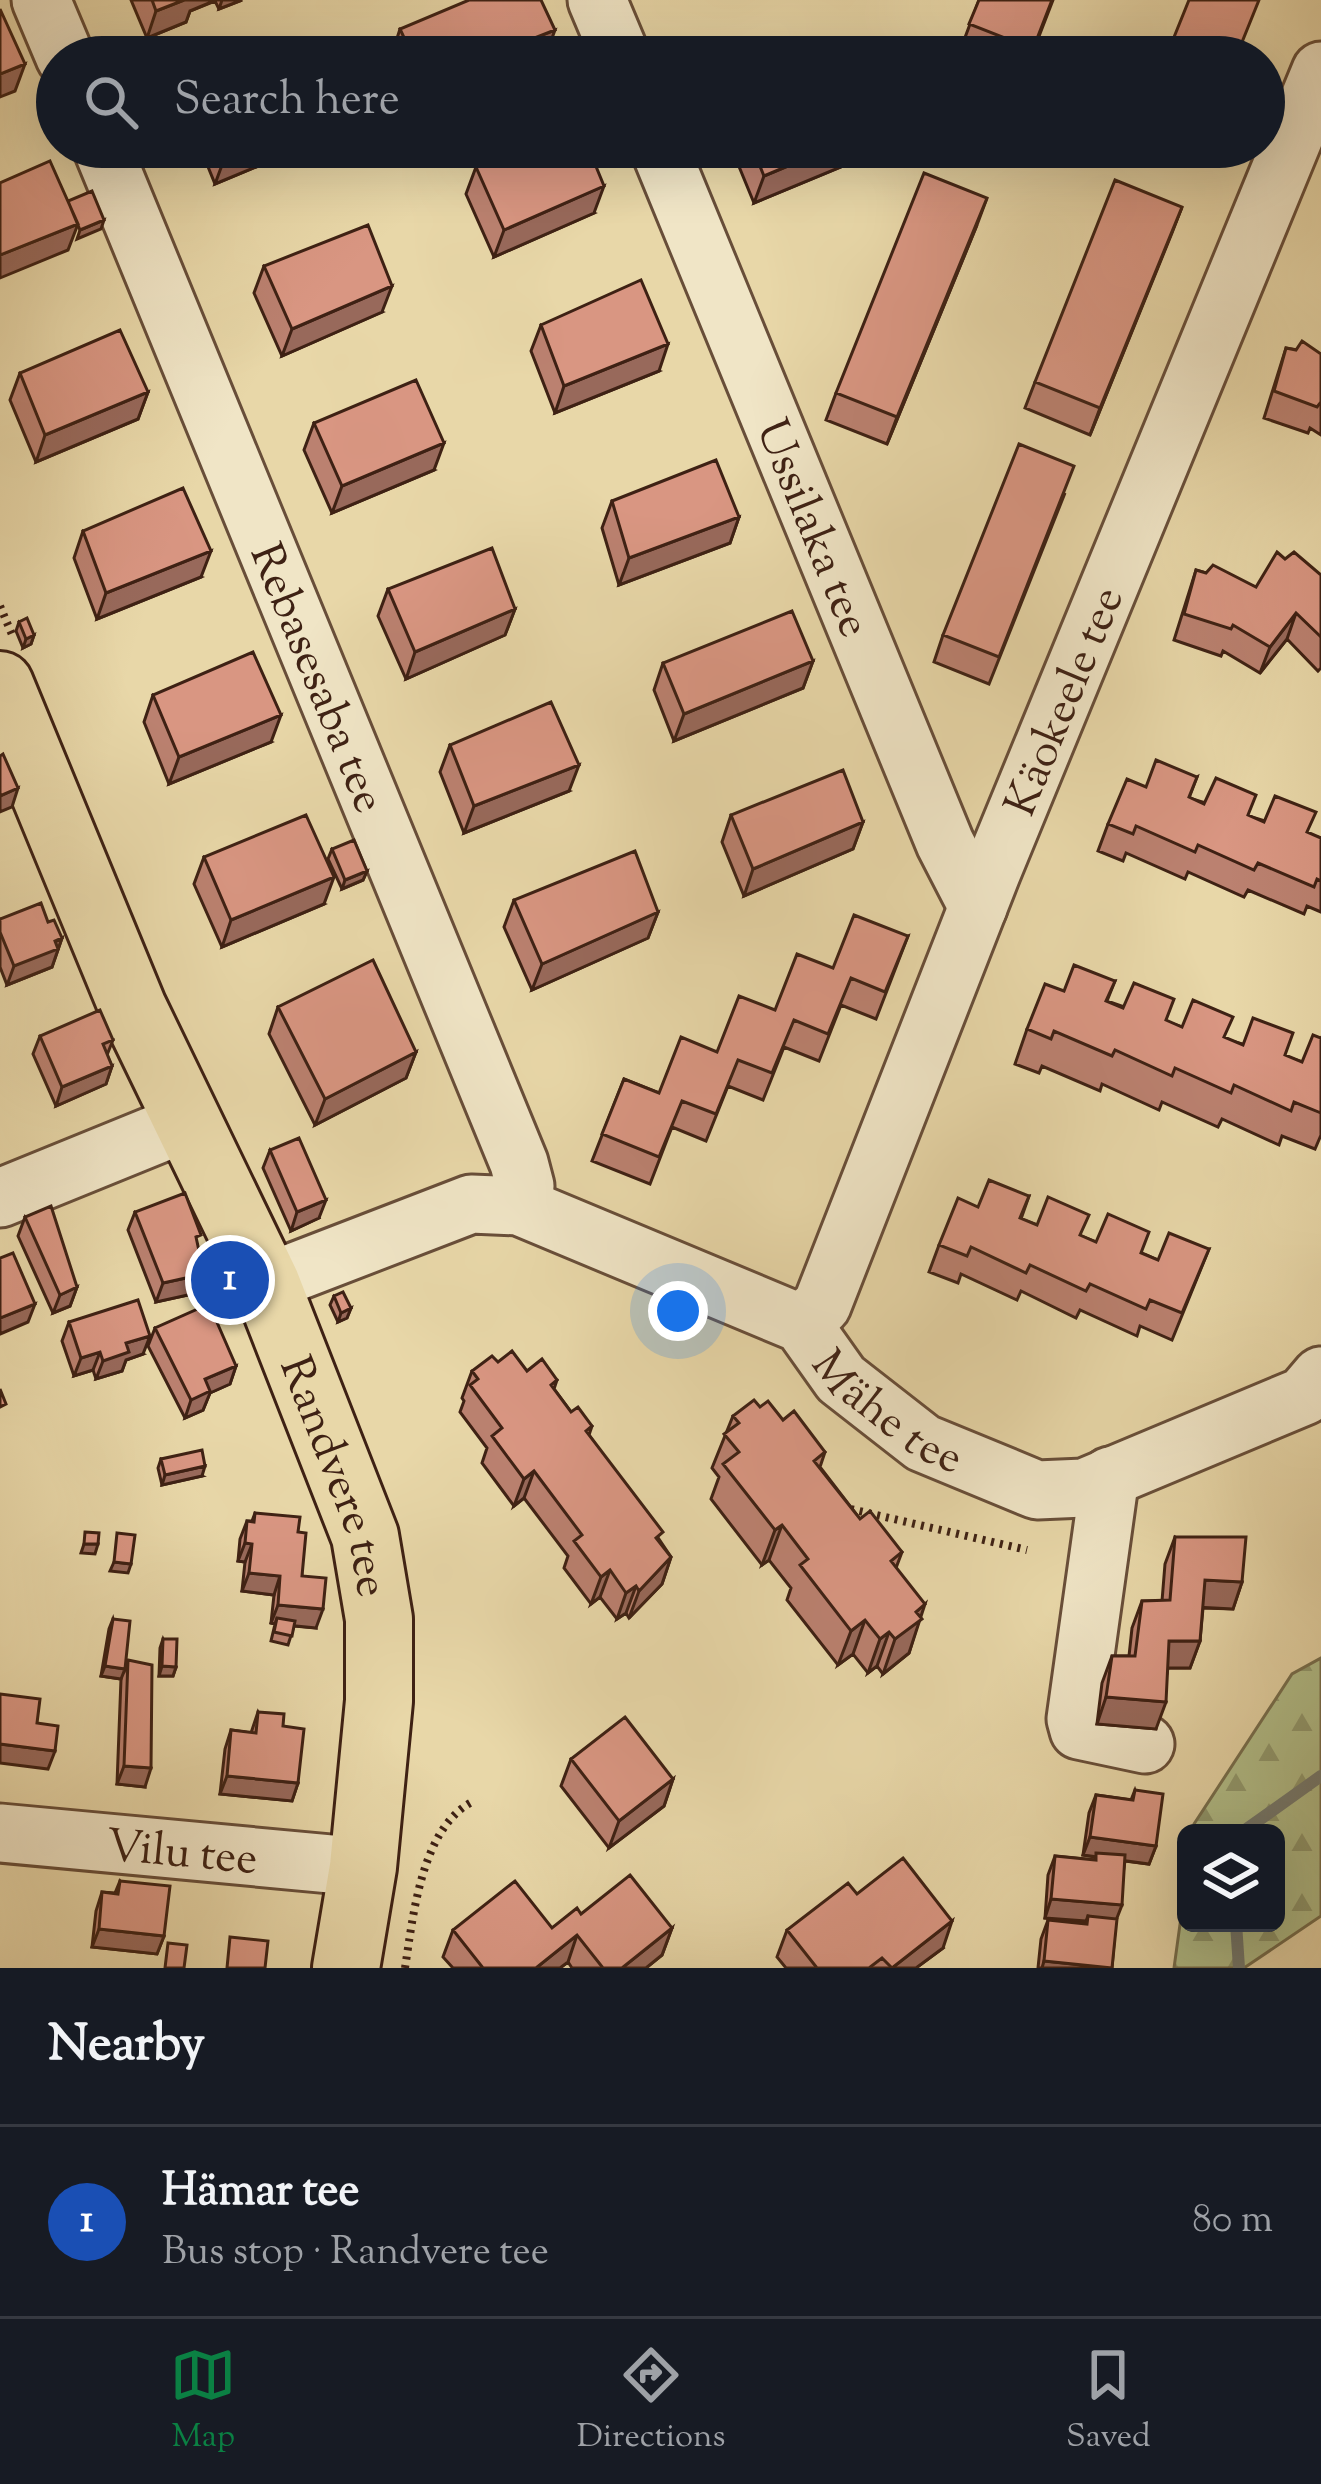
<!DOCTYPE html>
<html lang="en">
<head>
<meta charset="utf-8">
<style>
  body { margin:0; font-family:"Sorts Mill Goudy",serif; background:#242831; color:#f1f3f6 }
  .controls { position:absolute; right:36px; bottom:36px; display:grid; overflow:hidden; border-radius:18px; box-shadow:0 12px 48px #0002 }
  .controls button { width:108px; height:108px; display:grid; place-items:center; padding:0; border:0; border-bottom:3px solid #363941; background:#171b24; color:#f1f3f6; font:60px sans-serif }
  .you { position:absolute; left:678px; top:1311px; width:42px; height:42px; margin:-30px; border:9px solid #fff; border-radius:50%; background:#1a73e8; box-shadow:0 0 0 18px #1a73e833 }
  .badge { display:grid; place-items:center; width:78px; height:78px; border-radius:50%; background:#0b8043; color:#fff; font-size:39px; font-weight:700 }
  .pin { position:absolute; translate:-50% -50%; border:6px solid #fff; box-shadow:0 3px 12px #0006 }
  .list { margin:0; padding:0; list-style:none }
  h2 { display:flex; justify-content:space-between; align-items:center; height:156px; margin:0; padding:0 48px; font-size:51px }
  h2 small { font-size:39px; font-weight:400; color:#9ea1a6 }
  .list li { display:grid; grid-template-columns:78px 1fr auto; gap:36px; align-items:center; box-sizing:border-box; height:192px; padding:0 48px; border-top:3px solid #363941 }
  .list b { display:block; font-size:45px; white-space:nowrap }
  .list p { margin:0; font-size:39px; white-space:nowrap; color:#9ea1a6 }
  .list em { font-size:39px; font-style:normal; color:#9ea1a6 }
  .icon { flex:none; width:66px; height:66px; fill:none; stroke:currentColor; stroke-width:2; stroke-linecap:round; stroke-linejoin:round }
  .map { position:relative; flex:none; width:1321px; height:1968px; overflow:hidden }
  .search { position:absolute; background:#171b24; box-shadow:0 12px 48px #0002; left:36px; right:36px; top:36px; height:132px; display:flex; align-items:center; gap:30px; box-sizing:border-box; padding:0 42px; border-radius:66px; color:#9ea1a6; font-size:45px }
  .sheet { height:348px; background:#171b24 }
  nav { display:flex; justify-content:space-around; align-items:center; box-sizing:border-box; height:168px; border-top:3px solid #363941; background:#171b24; font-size:33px; color:#9ea1a6 }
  nav a { display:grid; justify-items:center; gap:6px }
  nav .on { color:#0b8043 }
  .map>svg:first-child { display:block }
  .forest { fill:url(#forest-firs); stroke:#78704f; stroke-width:3 }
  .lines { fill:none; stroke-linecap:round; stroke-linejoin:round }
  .stream { stroke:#757c72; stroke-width:12 }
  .minor-casing { stroke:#684e39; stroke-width:63 }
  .major-casing { stroke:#3e2114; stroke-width:72 }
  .path { stroke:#3e2114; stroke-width:8; stroke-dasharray:3 6; stroke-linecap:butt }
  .minor { stroke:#f0e5c6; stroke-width:57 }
  .major { stroke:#e8d7a8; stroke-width:66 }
  .wall { fill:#bb8170; stroke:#3e2114; stroke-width:3 }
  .shaded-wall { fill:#98695b; stroke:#3e2114; stroke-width:3 }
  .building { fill:#d99682; stroke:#3e2114; stroke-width:3 }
  .labels { text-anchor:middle; stroke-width:9; stroke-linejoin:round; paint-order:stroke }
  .street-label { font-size:45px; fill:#3e2114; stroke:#f0e5c6 }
</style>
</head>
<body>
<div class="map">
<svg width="1321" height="1968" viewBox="0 0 1321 1968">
  <defs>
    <pattern id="forest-firs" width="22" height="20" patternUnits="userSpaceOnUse" patternTransform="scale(3)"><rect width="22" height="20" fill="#b2bf8a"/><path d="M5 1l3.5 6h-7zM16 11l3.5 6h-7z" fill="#929b70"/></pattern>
  </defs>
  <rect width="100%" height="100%" fill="#e8d7a8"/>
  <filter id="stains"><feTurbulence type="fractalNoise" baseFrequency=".00167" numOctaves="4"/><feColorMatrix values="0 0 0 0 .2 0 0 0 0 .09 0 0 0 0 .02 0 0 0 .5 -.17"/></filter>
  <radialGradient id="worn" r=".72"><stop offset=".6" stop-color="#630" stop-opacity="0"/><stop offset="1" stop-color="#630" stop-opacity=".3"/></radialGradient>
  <path class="forest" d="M1321 1658V1916L1244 1968H1174L1186 1881V1923H1276V1833H1193L1194 1824 1292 1674Z"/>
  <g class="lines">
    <path class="stream" d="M1241 1833 1321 1776
      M1236 1923 1239 1968"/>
    <g class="minor-casing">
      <g id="minor">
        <path d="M41 0 65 57"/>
        <path d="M597 0 621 57"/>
        <path id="s1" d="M102 147 519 1163 525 1186 519 1206"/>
        <path id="s2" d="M659 147 945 843 978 907"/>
        <path d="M0 1198 187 1122"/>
        <path id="s3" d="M266 1283 471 1204 519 1206 802 1324 841 1379 923 1443 1037 1490 1084 1488 1304 1396 1321 1376"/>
        <path id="s4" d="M802 1324 822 1305 992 871 1321 71"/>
        <path d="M1110 1476 1076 1719 1079 1730 1145 1744"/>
        <path id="s5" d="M0 1833 363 1867"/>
      </g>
    </g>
    <g class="major-casing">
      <g id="major">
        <path id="s6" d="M0 685 133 1008 266 1283 365 1536 379 1619V1701L363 1867 346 1968"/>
      </g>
    </g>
    <path class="path" d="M0 606 13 637
      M842 1507 1027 1550
      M405 1968C413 1917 421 1831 470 1803"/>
    <use href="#minor" class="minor"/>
    <use href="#major" class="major"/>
  </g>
  <path class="wall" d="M131 0H242L219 9 215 1 190 11 186 22 147 38Z
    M979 0H1053L1031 57H975L960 51Z
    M400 29 545 57H391Z
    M200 147H304L215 184Z
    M731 147H878L877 152 754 203Z
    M1146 147H1200L1194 164Z
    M476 167 594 213 494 257 466 194Z
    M1182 207 1090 435 1025 408 1035 382Z
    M977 225 887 444 826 420 836 393Z
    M264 266 382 312 282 356 254 293Z
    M541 325 659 371 555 413 531 351Z
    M1286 348 1321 354V435L1310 428 1308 433 1264 418Z
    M20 373 148 392 138 419 36 462 10 400Z
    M314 423 434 470 332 513 304 450Z
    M1065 493 989 684 934 662 943 635Z
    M612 501 739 517 730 543 619 585 602 528Z
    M83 531 201 577 97 619 74 558Z
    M1285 559 1321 575V668L1318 671 1287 639 1260 673 1223 651 1221 656 1174 640 1196 570 1256 587Z
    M388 589 515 609 505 635 406 679 378 616Z
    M19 622 34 635 31 644 23 648 16 631Z
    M813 661 803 688 674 741 654 690 663 663Z
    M153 695 271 742 169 784 144 722Z
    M450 745 569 791 464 833 440 772Z
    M1197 777 1189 798 1321 838V912L1307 906 1304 914 1248 890 1244 897 1188 872 1185 879 1126 853 1123 861 1098 851 1108 824Z
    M731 815 863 822 853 849 744 896 722 842Z
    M332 849 367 871 363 880 342 889 328 859Z
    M204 857 324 904 222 947 194 884Z
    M514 900 658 912 648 938 532 990 504 927Z
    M0 919 48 922 62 938 52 967 7 985 0 967Z
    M908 936 876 1019 841 1005 819 1061 784 1047 763 1100 728 1086 706 1141 672 1127 650 1184 592 1161 624 1079 659 1093 833 968Z
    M1115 981 1107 1001 1182 1027 1285 1056 1302 1062 1321 1038V1135L1315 1149 1282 1136 1279 1145 1222 1119 1218 1127 1162 1102 1159 1110 1102 1084 1100 1091 1042 1066 1039 1073 1015 1064 1027 1029 1064 991Z
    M278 1007 416 1052 406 1078 315 1125 269 1034Z
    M40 1036 113 1040 107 1055 112 1066 106 1084 56 1106 33 1054Z
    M270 1150 319 1218 291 1231 263 1168Z
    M1029 1196 1021 1219 1037 1225 1081 1236 1096 1242 1142 1253 1158 1260 1209 1249 1172 1340 1140 1326 1137 1336 1080 1310 1076 1318 1021 1291 1017 1300 961 1274 958 1283 929 1272 939 1245 978 1207Z
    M135 1212 197 1244V1293L156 1302 128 1230Z
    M25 1217 77 1287 70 1306 53 1313 18 1236Z
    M334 1296 351 1308 347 1318 338 1322 330 1305Z
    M69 1322 143 1354 126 1360 122 1371 96 1379 93 1370 74 1376 62 1341Z
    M155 1328 236 1366 230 1384 210 1393 203 1410 185 1418 148 1346Z
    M498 1362 557 1380 554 1389 571 1412 592 1426 589 1435 671 1557 662 1584 629 1618 626 1613 617 1619 600 1597 591 1604 564 1568 568 1556 524 1498 514 1506 482 1463 487 1448 460 1412 464 1401 462 1398 472 1371Z
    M760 1407 783 1420 825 1452 820 1467 860 1519 902 1552 896 1568 920 1617 909 1653 883 1674 877 1666 868 1673 853 1654 838 1665 787 1600 791 1588 769 1560 762 1565 711 1499 719 1477 712 1468 733 1416Z
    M161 1459 202 1476 162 1485 158 1468Z
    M255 1513 298 1532 302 1576 316 1628 294 1626 288 1645 271 1641 275 1624 271 1623 274 1595 242 1591 245 1562 238 1561 240 1539 247 1521H252Z
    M1175 1537 1242 1582 1233 1609 1203 1608 1200 1641 1190 1668H1168L1156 1729 1097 1724 1102 1683 1112 1656H1129L1132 1628 1142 1601H1162L1165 1564Z
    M113 1619 125 1669 128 1660 145 1787 117 1784 121 1679 101 1676 109 1629Z
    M163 1639 176 1667 173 1676H159L160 1648Z
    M258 1712 298 1783 292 1801 220 1794 225 1749 231 1730 251 1733Z
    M571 1759 673 1779 664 1806 609 1848 561 1786Z
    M1135 1790 1156 1846 1149 1864 1125 1861 1116 1919 1112 1968H1038L1041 1939 1048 1920 1085 1924 1086 1921 1045 1918 1048 1875 1055 1856 1094 1860 1095 1857 1083 1855 1089 1813 1096 1795 1131 1800Z
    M120 1881 164 1936 157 1954 92 1947 96 1911 102 1892 115 1893Z
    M857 1894 943 1948 916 1968H786L777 1957 787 1930Z
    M581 1914 672 1928 662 1955 646 1968H572L568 1962 560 1968H453L443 1957 453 1930 552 1928Z"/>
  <path class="shaded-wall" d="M184 0H216L190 11 186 22 147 38 156 11Z
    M222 0H242L219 9Z
    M555 30 545 57H486Z
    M25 64 15 91 0 97V74Z
    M250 147H304L215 184 225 157Z
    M833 147H878L877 152 754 203 764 176Z
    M604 186 594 213 494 257 504 230Z
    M987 198 977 225 887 444 897 417Z
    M1182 207 1172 233 1090 435 1100 408Z
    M104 220 101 229 77 239 80 230Z
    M78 224 68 250 0 278V255Z
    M392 286 382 312 282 356 292 329Z
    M668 344 659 371 555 413 564 386Z
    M148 392 138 419 36 462 45 435Z
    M444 443 434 470 332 513 342 486Z
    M739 517 730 543 619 585 629 558Z
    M211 551 201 577 97 619 106 593Z
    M515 609 505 635 406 679 415 652Z
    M1296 613 1287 639 1260 673 1270 647Z
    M34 635 31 644 23 648 26 639Z
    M813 661 803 688 674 741 684 714Z
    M281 715 271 742 169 784 179 757Z
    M579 765 569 791 464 833 474 806Z
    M18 788 12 807 0 812V796Z
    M863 822 853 849 744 896 753 869Z
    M367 871 363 880 342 889 345 880Z
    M334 877 324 904 222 947 231 920Z
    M658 912 648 938 532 990 542 964Z
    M62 938 52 967 7 985 14 966Z
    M416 1052 406 1078 315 1125 325 1099Z
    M112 1066 106 1084 56 1106 62 1087Z
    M326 1200 319 1218 291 1231 297 1212Z
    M204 1274 197 1293 156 1302 163 1283Z
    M77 1287 70 1306 53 1313 60 1295Z
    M35 1304 28 1322 0 1334V1318Z
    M351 1308 347 1318 338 1322 341 1313Z
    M150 1336 143 1354 126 1360 122 1371 96 1379 103 1361 126 1343Z
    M100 1352 93 1370 74 1376 81 1358Z
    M236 1366 230 1384 210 1393 203 1410 185 1418 191 1400 205 1379Z
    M205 1466 202 1476 162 1485 165 1475Z
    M534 1471 524 1498 514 1506 524 1479Z
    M782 1525 769 1560 762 1565 775 1530Z
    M245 1543 252 1544 245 1562 238 1561Z
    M84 1544H98L95 1554 81 1553Z
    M671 1557 662 1584 629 1618 639 1591Z
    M114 1562 131 1564 128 1573 110 1571Z
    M610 1570 600 1597 591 1604 601 1577Z
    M249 1573 280 1576 274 1595 242 1591Z
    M1205 1580 1242 1582 1233 1609 1195 1607Z
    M636 1586 626 1613 617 1619 626 1593Z
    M925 1604 909 1653 883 1674 895 1639 916 1612Z
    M278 1605 323 1609 316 1628 276 1624 277 1618 275 1624 271 1623Z
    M865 1620 853 1654 838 1665 851 1631Z
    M889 1632 877 1666 868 1673 880 1639Z
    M1169 1641H1200L1190 1668H1160Z
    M105 1666 125 1669 121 1679 101 1676Z
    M162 1666 176 1667 173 1676H159Z
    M1106 1697 1166 1702 1156 1729 1097 1724Z
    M0 1744 55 1751 48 1769 0 1763Z
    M124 1766 151 1768 145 1787 117 1784Z
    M227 1776 298 1783 292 1801 220 1794Z
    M673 1779 664 1806 609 1848 619 1821Z
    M1090 1837 1156 1846 1149 1864 1083 1855Z
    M1051 1899 1122 1905 1115 1923 1088 1916 1086 1921 1045 1918Z
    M952 1921 943 1948 916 1968H892Z
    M672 1928 662 1955 646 1968H622Z
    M99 1929 164 1936 157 1954 92 1947Z
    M577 1935 568 1962 560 1968H536Z
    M1044 1961 1109 1968H1042Z"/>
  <path class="building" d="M152 0H184L156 11Z
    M469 0H541L555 30 486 57H413L400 29Z
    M979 0H1052L1033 49 969 24Z
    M1189 0H1259L1236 57H1166Z
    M0 9 25 64 0 74Z
    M849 42 856 57H810Z
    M220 147H250L225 157Z
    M524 147H588L604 186 504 230 476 167Z
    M752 147H833L764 176Z
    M50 161 78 224 0 255V183Z
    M924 173 987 198 897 417 836 393Z
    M1115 180 1182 207 1100 408 1035 382Z
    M92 191 104 220 80 230 68 201Z
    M368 225 392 286 292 329 264 266Z
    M641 280 668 344 564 386 541 325Z
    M120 330 148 392 45 435 20 373Z
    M1302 341 1321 354V402L1317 407 1274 391 1286 348 1296 350Z
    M416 380 444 443 342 486 314 423Z
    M1019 444 1074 466 999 657 943 635Z
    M716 460 739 517 629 558 612 501Z
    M183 488 211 551 106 593 83 531Z
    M492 548 515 609 415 652 388 589Z
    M1277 552 1285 559 1294 552 1321 575V637L1296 613 1270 647 1233 625 1231 629 1184 614 1196 570 1206 573 1213 565 1256 587Z
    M792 611 813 661 684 714 663 663Z
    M27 618 34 635 26 639 19 622Z
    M253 652 281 715 179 757 153 695Z
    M551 702 579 765 474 806 450 745Z
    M3 754 18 788 0 796V756Z
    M1156 760 1197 777 1189 797 1204 804 1216 778 1256 795 1248 815 1264 822 1275 796 1316 812 1307 832 1321 838V881L1317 879 1314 887 1258 863 1254 870 1198 845 1195 852 1136 826 1133 834 1108 824 1127 779 1146 787Z
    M843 770 863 822 753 869 731 815Z
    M306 815 334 877 231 920 204 857Z
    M354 840 367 871 345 880 332 849Z
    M635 851 658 912 542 964 514 900Z
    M41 903 48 922 54 920 62 938 55 941 58 949 14 966 0 932V919Z
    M854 915 908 936 885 992 851 978 828 1034 794 1020 772 1073 738 1060 716 1114 682 1101 659 1157 602 1134 624 1079 659 1093 681 1037 717 1052 739 996 775 1010 797 954 833 968Z
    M373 960 416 1052 325 1099 278 1007Z
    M1074 965 1115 981 1106 1001 1123 1008 1134 983 1174 999 1166 1020 1182 1027 1193 1000 1233 1017 1224 1037 1243 1045 1253 1018 1293 1033 1285 1055 1302 1062 1313 1035 1321 1038V1113L1294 1102 1291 1111 1234 1085 1231 1093 1175 1068 1172 1076 1115 1050 1112 1056 1054 1031 1051 1039 1027 1029 1045 984 1064 991Z
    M100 1010 113 1040 103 1044 112 1066 62 1087 40 1036Z
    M299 1138 326 1200 297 1212 270 1150Z
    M989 1180 1029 1196 1020 1218 1037 1225 1048 1197 1089 1215 1080 1235 1096 1242 1108 1214 1149 1232 1141 1253 1158 1260 1169 1233 1209 1249 1182 1313 1150 1300 1146 1309 1090 1284 1086 1291 1030 1265 1026 1273 971 1247 967 1256 939 1245 958 1198 978 1207Z
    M185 1193 201 1235 196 1237 204 1274 163 1283 135 1212Z
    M51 1206 77 1287 60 1295 25 1217Z
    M13 1253 35 1304 0 1318V1258Z
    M343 1292 351 1308 341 1313 334 1296Z
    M138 1300 150 1336 126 1343 129 1352 103 1361 100 1352 81 1358 69 1322Z
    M209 1304 236 1366 205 1379 210 1391 191 1400 155 1328Z
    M512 1351 527 1371 542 1359 557 1380 551 1385 571 1412 578 1407 592 1426 586 1431 663 1532 656 1538 671 1557 639 1591 636 1586 626 1593 610 1570 601 1577 574 1541 582 1535 534 1471 524 1479 492 1436 502 1428 470 1385 478 1379 472 1371 492 1356 498 1362Z
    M0 1389 6 1404 0 1407Z
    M754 1400 760 1407 768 1401 783 1420 794 1411 825 1452 814 1461 860 1519 870 1511 902 1552 891 1561 925 1604 916 1612 922 1619 895 1639 889 1632 880 1639 865 1620 851 1631 800 1565 808 1559 782 1525 775 1530 723 1464 739 1452 724 1434 739 1423 733 1416Z
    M202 1450 205 1466 165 1475 161 1459Z
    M255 1513 300 1517 298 1532 306 1533 302 1576 326 1578 323 1609 278 1605 280 1576 249 1573 252 1544 245 1543 247 1521 254 1522Z
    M85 1532 99 1533 98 1544H84Z
    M117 1533 135 1535 131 1564 114 1562Z
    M1175 1537H1246L1242 1582 1205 1580 1200 1641H1169L1166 1702 1106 1697 1112 1656H1135L1142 1601 1170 1600Z
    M277 1618 295 1621 292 1636 274 1632Z
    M113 1619 130 1621 125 1669 105 1666Z
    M163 1639H177L176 1667 162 1666Z
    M128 1660 152 1665 151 1768 124 1766Z
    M0 1694 40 1699 37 1723 58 1726 55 1751 0 1744Z
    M258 1712 284 1714 283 1726 304 1729 298 1783 227 1776 231 1730 256 1733Z
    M625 1717 673 1779 619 1821 571 1759Z
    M1135 1790 1163 1794 1156 1846 1090 1837 1096 1795 1133 1800Z
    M1096 1853 1125 1855 1122 1905 1051 1899 1055 1856 1096 1860Z
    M903 1858 952 1921 892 1968 882 1958 869 1968H817L787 1930 848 1883 857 1894Z
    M630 1875 672 1928 622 1968H603L577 1935 536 1968H483L453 1930 515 1881 552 1928 577 1908 581 1914Z
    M120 1881 170 1886 164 1936 99 1929 102 1892 118 1894Z
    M1088 1916 1117 1919 1112 1968 1044 1961 1048 1920 1087 1924Z
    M230 1937 268 1941 265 1968H227Z
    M168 1943 187 1945 184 1968H165Z"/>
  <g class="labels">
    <g class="street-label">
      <text dy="16" stroke="none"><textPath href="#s2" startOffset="411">Ussilaka tee</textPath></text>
      <text dy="16" stroke="none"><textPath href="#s1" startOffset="573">Rebasesaba tee</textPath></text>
      <text dy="16" stroke="none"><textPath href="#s4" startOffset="678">Käokeele tee</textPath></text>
      <text dy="16" stroke="none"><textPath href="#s3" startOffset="699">Mähe tee</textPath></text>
      <text dy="16" stroke="none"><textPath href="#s6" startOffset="861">Randvere tee</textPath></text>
      <text dy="16" stroke="none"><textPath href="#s5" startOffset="183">Vilu tee</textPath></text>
    </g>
  </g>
  <rect width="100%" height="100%" filter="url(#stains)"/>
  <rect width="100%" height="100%" fill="url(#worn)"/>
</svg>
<div class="controls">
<button><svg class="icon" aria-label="layers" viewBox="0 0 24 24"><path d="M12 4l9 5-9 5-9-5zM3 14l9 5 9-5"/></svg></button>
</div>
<div class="you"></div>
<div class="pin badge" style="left:230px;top:1280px;background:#1a4fb4">1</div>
<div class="search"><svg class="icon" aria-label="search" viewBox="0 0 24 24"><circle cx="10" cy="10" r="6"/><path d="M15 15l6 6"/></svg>Search here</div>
</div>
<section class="sheet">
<h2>Nearby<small></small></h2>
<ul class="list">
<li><span class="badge" style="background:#1a4fb4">1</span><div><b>Hämar tee</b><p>Bus stop · Randvere tee</p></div><em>80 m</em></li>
</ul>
</section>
<nav>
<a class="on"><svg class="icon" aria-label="map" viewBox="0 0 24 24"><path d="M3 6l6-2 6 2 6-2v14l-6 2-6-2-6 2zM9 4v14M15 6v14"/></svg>Map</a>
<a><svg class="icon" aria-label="directions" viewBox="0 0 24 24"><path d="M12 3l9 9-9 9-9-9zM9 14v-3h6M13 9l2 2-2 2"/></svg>Directions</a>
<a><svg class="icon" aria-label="saved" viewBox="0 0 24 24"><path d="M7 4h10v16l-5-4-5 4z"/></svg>Saved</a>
</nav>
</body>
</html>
